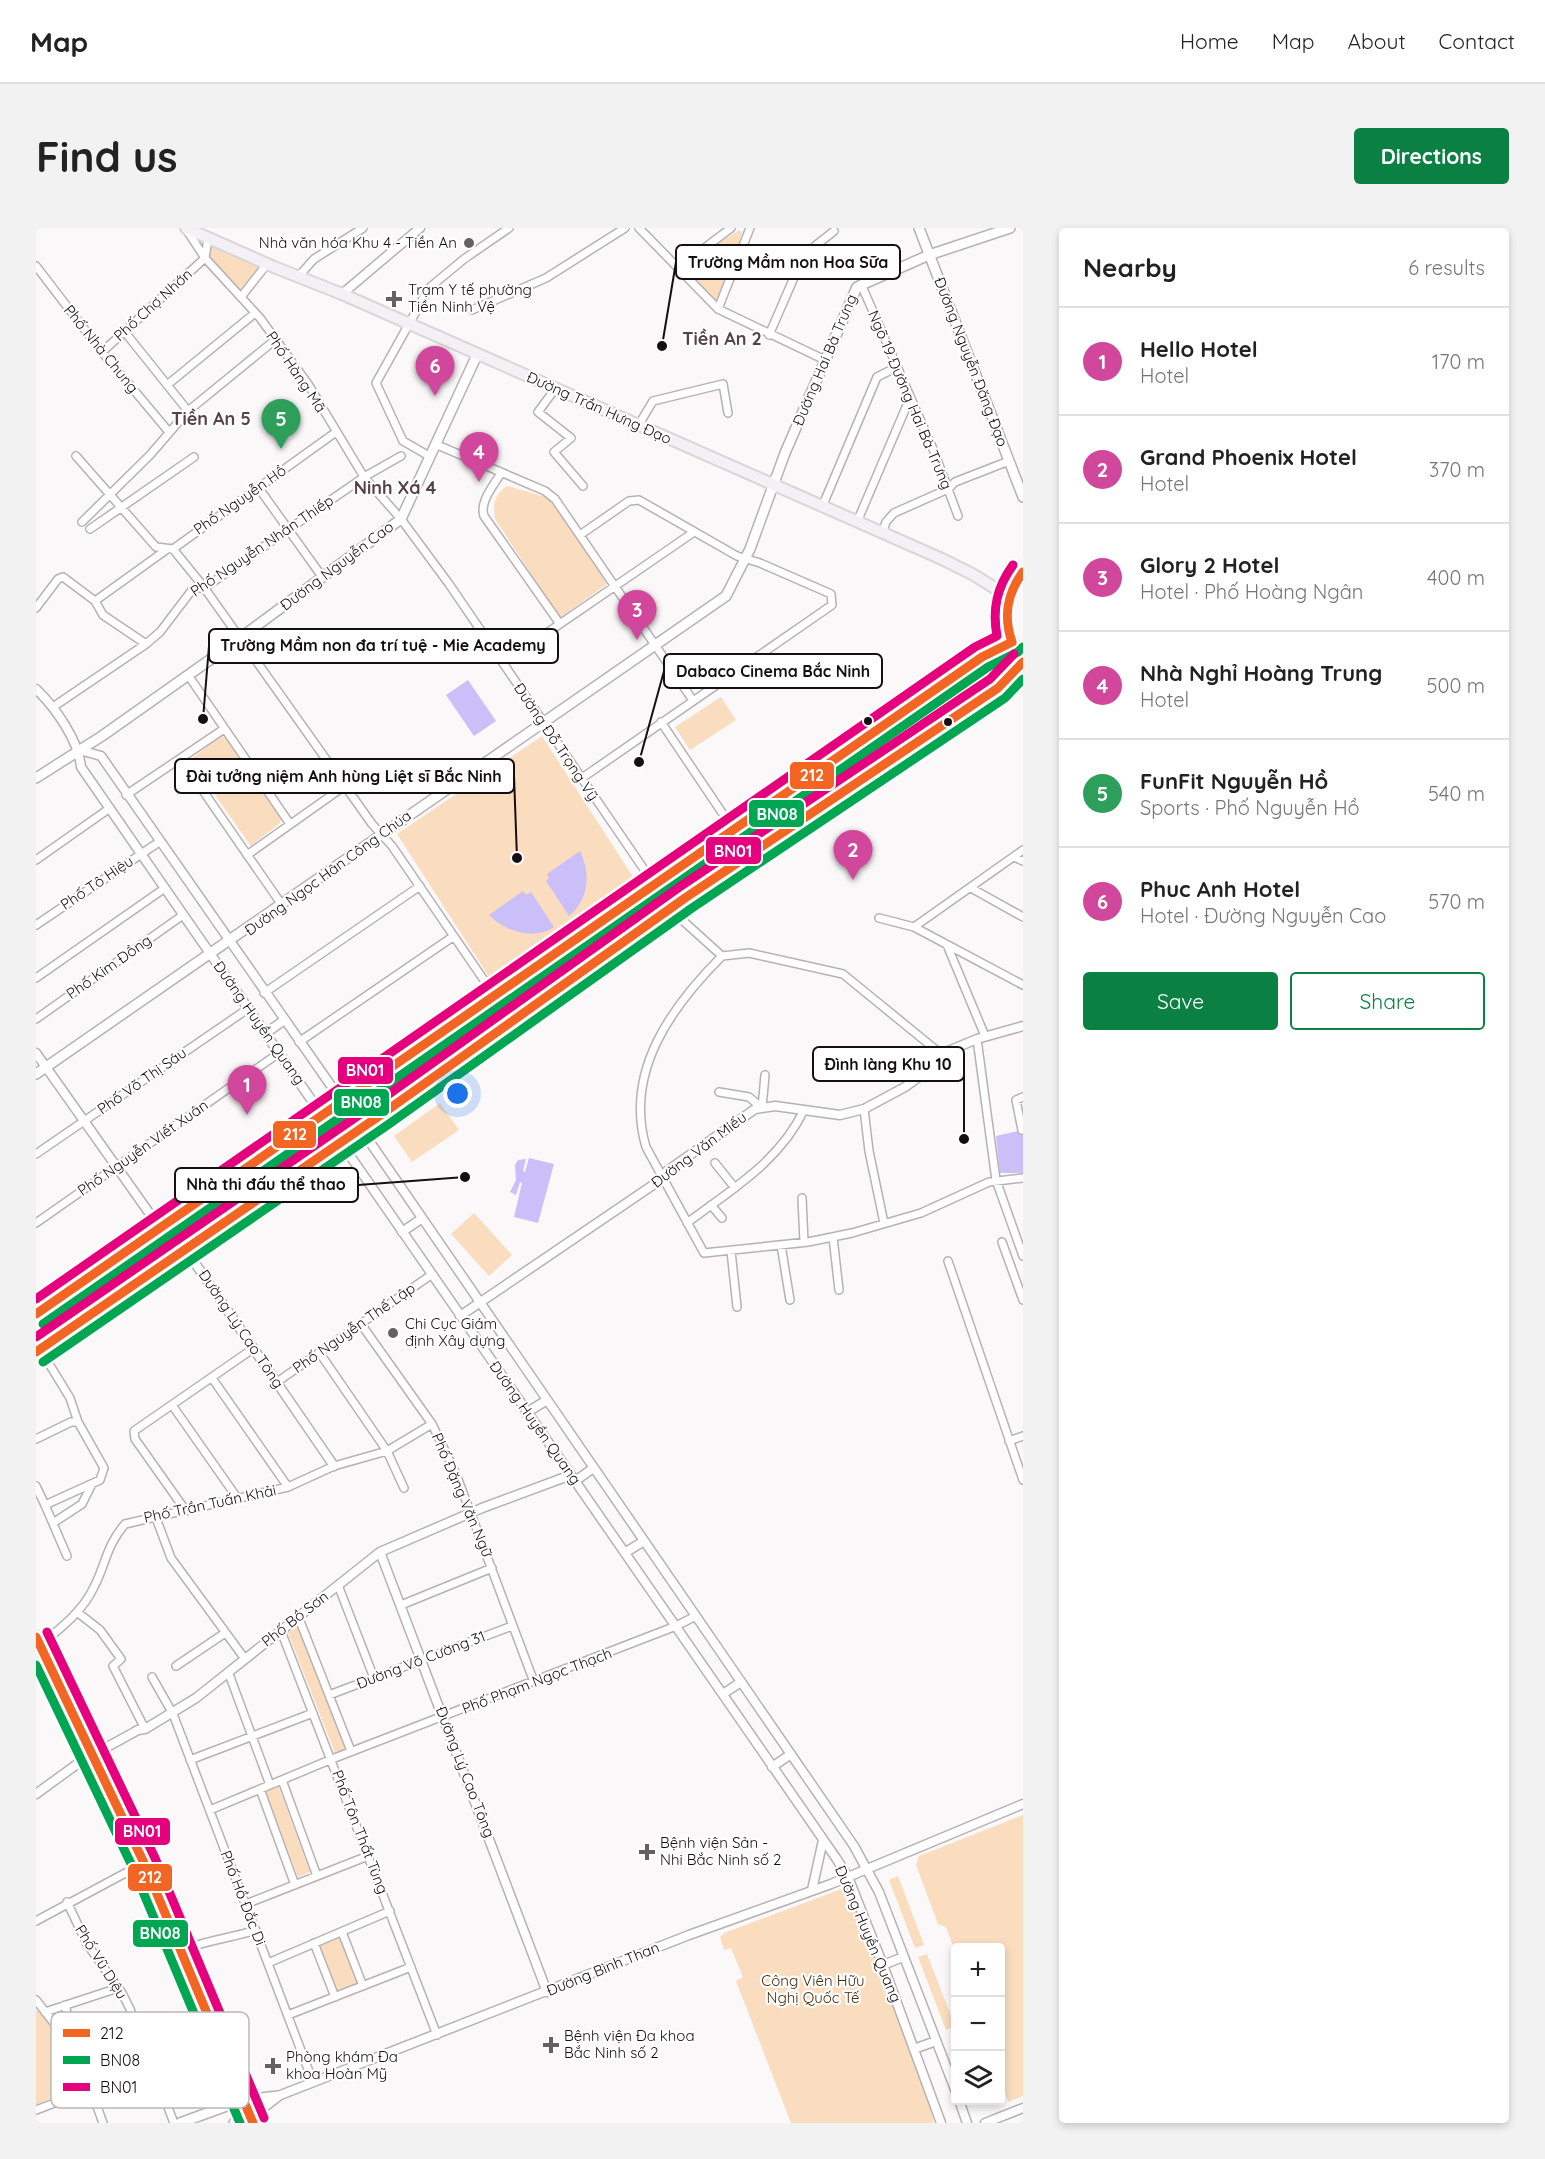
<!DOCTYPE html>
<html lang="en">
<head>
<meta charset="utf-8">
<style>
  body { margin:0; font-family:Quicksand,sans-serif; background:#f2f2f2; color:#222 }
  .controls { position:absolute; right:18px; bottom:18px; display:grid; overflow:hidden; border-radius:6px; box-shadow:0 3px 9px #0003 }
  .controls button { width:54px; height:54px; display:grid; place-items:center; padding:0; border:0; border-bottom:2px solid #e0e0e0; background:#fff; color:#222; font:30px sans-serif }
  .you { position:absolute; left:422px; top:866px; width:21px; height:21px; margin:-15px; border:4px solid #fff; border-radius:50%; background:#1a73e8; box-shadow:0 0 0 9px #1a73e833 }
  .badge { display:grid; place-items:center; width:39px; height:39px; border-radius:50%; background:#0b8043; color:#fff; font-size:20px; font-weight:700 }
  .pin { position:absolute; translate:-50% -50px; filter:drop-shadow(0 2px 3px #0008) }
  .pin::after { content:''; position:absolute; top:32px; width:21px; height:18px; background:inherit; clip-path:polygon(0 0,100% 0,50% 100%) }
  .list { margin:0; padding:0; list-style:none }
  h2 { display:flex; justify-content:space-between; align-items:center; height:78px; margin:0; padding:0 24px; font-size:26px }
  h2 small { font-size:20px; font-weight:400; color:#767676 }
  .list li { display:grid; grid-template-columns:39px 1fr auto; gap:18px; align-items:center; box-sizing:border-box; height:108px; padding:0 24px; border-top:2px solid #e0e0e0 }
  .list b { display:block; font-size:22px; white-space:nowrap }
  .list p { margin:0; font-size:20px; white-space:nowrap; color:#767676 }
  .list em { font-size:20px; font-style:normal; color:#767676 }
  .actions { display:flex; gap:12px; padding:18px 24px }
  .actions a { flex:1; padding:14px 0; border:2px solid #0b8043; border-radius:6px; text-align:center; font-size:21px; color:#0b8043 }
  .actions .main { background:#0b8043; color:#fff }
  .icon { flex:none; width:33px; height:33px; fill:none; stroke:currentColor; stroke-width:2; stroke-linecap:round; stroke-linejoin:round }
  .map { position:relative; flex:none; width:987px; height:1895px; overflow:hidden; border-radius:6px }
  header { display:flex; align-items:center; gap:36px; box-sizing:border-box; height:84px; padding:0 30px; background:#fff; border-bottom:2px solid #e0e0e0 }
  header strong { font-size:28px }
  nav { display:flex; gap:33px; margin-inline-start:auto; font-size:21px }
  .intro { display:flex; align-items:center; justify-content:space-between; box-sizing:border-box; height:144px; padding:0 36px }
  h1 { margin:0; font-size:42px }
  .button { padding:15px 27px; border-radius:6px; background:#0b8043; color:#fff; font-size:21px; font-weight:700 }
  main { display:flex; gap:36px; padding:0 36px }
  aside { flex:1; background:#fff; border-radius:6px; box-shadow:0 3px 9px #0003 }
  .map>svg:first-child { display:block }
  .green { fill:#faddbf }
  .water { fill:#cbbff9 }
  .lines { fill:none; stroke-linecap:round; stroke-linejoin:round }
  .minor-casing { stroke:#b7b1b3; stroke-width:10 }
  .tertiary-casing { stroke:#b7b1b3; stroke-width:11 }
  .secondary-casing { stroke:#b7b1b3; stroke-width:12 }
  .primary-casing { stroke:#d8d6d6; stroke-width:14 }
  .trunk-casing { stroke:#d8d6d6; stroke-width:15 }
  .minor { stroke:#fefefe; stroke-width:7 }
  .tertiary { stroke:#fefefe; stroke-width:8 }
  .secondary { stroke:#fefefe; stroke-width:9 }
  .primary { stroke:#f5f0f5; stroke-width:10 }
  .trunk { stroke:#f2ecf2; stroke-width:12 }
  .bus-1-casing { stroke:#fff; stroke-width:14 }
  .bus-2-casing { stroke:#fff; stroke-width:14 }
  .bus-3-casing { stroke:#fff; stroke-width:14 }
  .bus-1 { stroke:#f26522; stroke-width:9 }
  .bus-2 { stroke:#00a651; stroke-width:9 }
  .bus-3 { stroke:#e5007d; stroke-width:9 }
  .poi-dot { fill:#666062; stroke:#fff; stroke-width:2 }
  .bus-dot { fill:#160e11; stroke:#fff; stroke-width:2 }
  .labels { text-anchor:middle; stroke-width:4.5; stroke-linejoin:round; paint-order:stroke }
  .poi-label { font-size:15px; fill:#160e11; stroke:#fff; text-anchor:start }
  .street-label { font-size:15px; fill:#160e11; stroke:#fff }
  .park-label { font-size:15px; fill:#462c0b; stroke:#fff }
  .quarter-label { font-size:18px; font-weight:bold; fill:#564247; stroke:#fff }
  .key { fill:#fff; stroke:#b9b7b8; stroke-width:1.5 }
  .key-label { font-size:16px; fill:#160e11 }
  .leader { fill:none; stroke:#160e11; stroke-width:2 }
  .callout-dot { fill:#160e11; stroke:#fff; stroke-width:2 }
  .callout { fill:#fff; stroke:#160e11; stroke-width:2 }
  .callout-label { font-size:16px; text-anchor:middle; font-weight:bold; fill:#160e11 }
  .line-badge { stroke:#fff; stroke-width:2 }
  .badge-label { font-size:16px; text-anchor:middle; font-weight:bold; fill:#fff }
</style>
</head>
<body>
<header>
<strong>Map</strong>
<nav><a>Home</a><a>Map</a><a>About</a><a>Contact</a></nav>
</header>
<div class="intro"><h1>Find us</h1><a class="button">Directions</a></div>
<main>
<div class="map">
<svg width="987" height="1895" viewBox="0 0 987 1895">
  <rect width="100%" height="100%" fill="#fbf8f9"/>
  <path class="green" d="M703 2 706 4 684 74H679L650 43V37Z
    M180 18 226 38 209 63H205L172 30 175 19Z
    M471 258 510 269 520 276 571 356 524 390 459 291C457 276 458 267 471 258Z
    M685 469 700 492 654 522 639 499Z
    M184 508 189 509 245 591 244 595 215 618 154 532Z
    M506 508 601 655 457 755 361 606Z
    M686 596H689V600L630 641 626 640 627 636Z
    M404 875 423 902 376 934 358 908Z
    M438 985 476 1027 453 1048 415 1006Z
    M261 1395 310 1521 299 1525 251 1402Z
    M242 1557 274 1644 262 1649 229 1562Z
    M987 1587V1868L972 1874 965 1852 964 1720H920L919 1724 910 1699 902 1696 880 1637 883 1628Z
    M862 1648 888 1717 879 1720 853 1652Z
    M808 1660 816 1667 897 1879V1895H755L700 1753 707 1749 695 1720 688 1722 684 1709 688 1705Z
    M306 1706 326 1757 300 1768 281 1716Z
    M891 1726 919 1798 910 1802 882 1729Z
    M0 1782C17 1792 51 1836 47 1856L0 1877Z"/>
  <path class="water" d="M432 452 460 493 438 508 410 467Z
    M544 623C555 646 553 671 533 688L510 653 513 650 511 646Z
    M487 663 490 667 495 664 518 699C498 713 468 703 453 687Z
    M987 902V945H964L960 908Z
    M493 930 518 936 502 995 478 989 486 955 484 954 480 967 474 964 480 952 479 937 482 932 490 931 487 943 489 944Z"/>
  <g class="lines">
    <g class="minor-casing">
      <path id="minor" d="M603 0 682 81 789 132
        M150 1 169 30 224 90 272 156 328 249 365 291 413 356 618 656 645 691 686 728
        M0 38 66 124 133 204
        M642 40 695 0
        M262 49 278 31 327 0
        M825 56 897 221 922 288
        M205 69 231 36
        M682 81 714 0
        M436 82 510 50 589 0
        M88 103 152 183
        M733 107 763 38 779 18 798 3
        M66 124 169 30 172 11
        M131 157 219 85
        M519 161 502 184 535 210 518 224 547 258
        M602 198 617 173 687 156 692 185
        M399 216 509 263 519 271 656 471
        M40 228 120 319 137 321 167 358 336 596 356 618 476 793
        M393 228 367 213 340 155 393 60 428 31 473 0
        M465 245C458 257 443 274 448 288L524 396
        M222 259 287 350
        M786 279 841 149 861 139
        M46 294 114 227 152 183 239 112
        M821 294 874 170
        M54 301 158 229
        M846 305 850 294 858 285 912 261 919 254 973 233
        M544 307 593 273 603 272 701 328 724 335 795 366 796 377 546 550
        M137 321 300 204
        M59 373 67 387 110 416
        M0 380 22 351 27 349 59 373 130 322
        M467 435 658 304
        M152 447 254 596
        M17 479 110 416 124 404 156 362 174 356 328 249 365 228
        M625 494 697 601
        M145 531 246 677
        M90 567 188 501
        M987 622 878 699 987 757
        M211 627 310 557
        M978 629 987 633
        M0 632 74 580
        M935 660 987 689
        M843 690 878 699
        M0 697 123 614
        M911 717 949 808
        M686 728C635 779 588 844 610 919L668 1025 772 1014 816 1005 885 985 953 954 987 950
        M686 728 713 725 807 746 905 826
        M0 750 129 660
        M228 765 384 658
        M0 791 147 687
        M941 811 960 952 987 1028
        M263 814 418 708
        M683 864 713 869 726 880
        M726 880 729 847
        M828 881 833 923 848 995
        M986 902 980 872 987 869
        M0 926 213 780
        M679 935 699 960
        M766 970 768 1014
        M675 977 686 990
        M0 995 243 825
        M651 995C696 961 743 934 768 882
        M797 1009 803 1062
        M966 1014 987 1072
        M745 1017 754 1072
        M695 1023 701 1079
        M912 1033 987 1252
        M325 1096 396 1196 420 1246 498 1454
        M4 1121 34 1170 42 1194
        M283 1124 351 1223 368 1260
        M176 1150 252 1259
        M241 1154 395 1047
        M136 1177 202 1271
        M0 1211 35 1194H42L68 1240 64 1252 9 1277 31 1328
        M973 1213 987 1208
        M0 1258 9 1277
        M150 1283 99 1211 98 1203 218 1120
        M120 1290 135 1330 209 1431
        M17 1295 46 1276 56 1256
        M302 1357 338 1450
        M365 1377 456 1340
        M41 1384 64 1402 85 1431 77 1438 109 1501
        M262 1388 315 1523
        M245 1403 401 1807
        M4 1417C24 1401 47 1383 58 1359 70 1336 70 1318 89 1296L252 1259 298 1238 351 1223 396 1196
        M140 1438 189 1405
        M193 1446 234 1557
        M116 1449 137 1486 277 1854
        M293 1467 476 1398
        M154 1532 277 1485
        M246 1552 281 1648
        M224 1561 259 1657
        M174 1582 296 1531 640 1398 660 1388
        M31 1674 51 1716 86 1765 94 1781 138 1895
        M210 1676 332 1628
        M0 1693 108 1635
        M306 1704 327 1758
        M278 1715 299 1769
        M146 1722C171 1712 195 1710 220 1702
        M232 1735 354 1683
        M0 1772 42 1826 67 1895
        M29 1777 41 1821
        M9 1784 82 1760
        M252 1787 375 1739
        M0 1882 116 1838"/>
    </g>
    <g class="tertiary-casing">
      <path id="tertiary" d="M306 66 384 0
        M0 461C19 479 43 513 45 539L800 1630 812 1649 847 1737 905 1895
        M44 522 65 528 305 872 818 1618 843 1664 920 1864
        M230 805 247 793
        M0 825 121 996 150 1022 298 1238
        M366 1004 385 991
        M424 1088 620 955 631 943 719 881 739 878 804 887 828 881 869 859 888 845 905 826 941 811 987 798
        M490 1185 511 1172
        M539 1253 556 1241
        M344 1324 511 1764
        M590 1324 608 1313
        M687 1466 705 1454
        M736 1539 755 1526
        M0 1566 44 1534 102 1502 109 1501 160 1470 344 1324 446 1280 535 1247
        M776 1662 787 1612
        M847 1737 867 1729
        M878 1821 900 1813
        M242 1868 653 1707 795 1656 987 1576
        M923 1872 931 1895
        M949 1895 987 1880"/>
    </g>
    <g class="secondary-casing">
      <path id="secondary" d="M883 0 987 269
        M0 550 66 508 192 419 365 291 441 127
        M0 846 690 368 714 321 749 225 821 59 893 27 974 0
        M144 1895 207 1872 242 1868
        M198 1895 215 1889 242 1868"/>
    </g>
    <g class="primary-casing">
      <path id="primary" d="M150 0 238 39 306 66 906 331 938 347 973 369
        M987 344C965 370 965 404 987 430
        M802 528 820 555
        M23 1070 41 1096
        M0 1086 946 429 976 414
        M0 1124 346 886 649 670 962 460 987 434"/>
    </g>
    <g class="trunk-casing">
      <path id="trunk" d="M0 1409 108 1635 217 1895"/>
    </g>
    <use href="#minor" class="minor"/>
    <use href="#tertiary" class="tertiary"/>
    <use href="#secondary" class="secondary"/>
    <use href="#primary" class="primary"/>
    <use href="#trunk" class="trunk"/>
    <g class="bus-1-casing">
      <path id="bus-1" d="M0 1086 946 429 976 414C967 388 971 366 987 344
        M0 1124 346 886 649 670 962 460 987 434
        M0 1409 108 1635 217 1895"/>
    </g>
    <g class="bus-2-casing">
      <path id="bus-2" d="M7 1096 952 439 982 424 987 419
        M7 1134 353 896 656 680 969 470 987 451
        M0 1437 97 1640 204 1895"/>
    </g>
    <g class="bus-3-casing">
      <path id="bus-3" d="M0 1071 939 419 961 408C956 381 961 359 977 337
        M0 1109 339 876 642 660 954 451 978 426
        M11 1404 119 1630 228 1890"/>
    </g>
    <use href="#bus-1" class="bus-1"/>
    <use href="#bus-2" class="bus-2"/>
    <use href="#bus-3" class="bus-3"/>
  </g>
  <g class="poi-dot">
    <circle cx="433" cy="15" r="6"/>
    <path d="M355 62h6v6h6v6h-6v6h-6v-6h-6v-6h6z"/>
    <circle cx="357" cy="1105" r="6"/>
    <path d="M608 1615h6v6h6v6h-6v6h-6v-6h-6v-6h6z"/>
    <path d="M512 1808h6v6h6v6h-6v6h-6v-6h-6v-6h6z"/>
    <path d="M234 1829h6v6h6v6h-6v6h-6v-6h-6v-6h6z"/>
  </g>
  <g class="bus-dot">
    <circle cx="832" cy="493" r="5"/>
    <circle cx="912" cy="494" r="5"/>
  </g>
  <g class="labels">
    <g class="poi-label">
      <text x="421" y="20" text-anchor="end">Nhà văn hóa Khu 4 - Tiền An</text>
      <text x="372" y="67">Trạm Y tế phường<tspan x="372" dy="17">Tiền Ninh Vệ</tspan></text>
      <text x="369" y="1101">Chi Cục Giám<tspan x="369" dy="17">định Xây dựng</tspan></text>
      <text x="624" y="1620">Bệnh viện Sản -<tspan x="624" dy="17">Nhi Bắc Ninh số 2</tspan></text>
      <text x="528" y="1813">Bệnh viện Đa khoa<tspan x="528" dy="17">Bắc Ninh số 2</tspan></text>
      <text x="250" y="1834">Phòng khám Đa<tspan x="250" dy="17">khoa Hoàn Mỹ</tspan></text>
    </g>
    <g class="street-label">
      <text transform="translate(117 77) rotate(-42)" y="5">Phố Chợ Nhớn</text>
      <text transform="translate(65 121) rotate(51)" y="5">Phố Nhà Chung</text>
      <text transform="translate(789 132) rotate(-67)" y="5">Đường Hai Bà Trưng</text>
      <text transform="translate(935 134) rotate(69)" y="5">Đường Nguyễn Đăng Đạo</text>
      <text transform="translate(260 144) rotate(56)" y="5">Phố Hàng Mã</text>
      <text transform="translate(874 172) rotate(67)" y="5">Ngõ 19 Đường Hai Bà Trưng</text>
      <text transform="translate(563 180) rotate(24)" y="5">Đường Trần Hưng Đạo</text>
      <text transform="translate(204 272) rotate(-35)" y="5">Phố Nguyễn Hồ</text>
      <text transform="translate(226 318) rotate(-34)" y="5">Phố Nguyễn Nhân Thiếp</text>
      <text transform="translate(301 338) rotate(-37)" y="5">Đường Nguyễn Cao</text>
      <text transform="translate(520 514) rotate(56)" y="5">Đường Đỗ Trọng Vỹ</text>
      <text transform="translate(292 645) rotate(-36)" y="5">Đường Ngọc Hân Công Chúa</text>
      <text transform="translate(61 655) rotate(-34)" y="5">Phố Tô Hiệu</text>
      <text transform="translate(73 739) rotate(-35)" y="5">Phố Kim Đồng</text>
      <text transform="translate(223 795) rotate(55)" y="5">Đường Huyền Quang</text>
      <text transform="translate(106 853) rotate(-35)" y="5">Phố Võ Thị Sáu</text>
      <text transform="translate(107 920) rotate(-35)" y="5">Phố Nguyễn Viết Xuân</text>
      <text transform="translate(663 922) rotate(-37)" y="5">Đường Văn Miếu</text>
      <text transform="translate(318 1100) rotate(-35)" y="5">Phố Nguyễn Thế Lập</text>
      <text transform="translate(205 1101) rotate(56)" y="5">Đường Lý Cao Tông</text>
      <text transform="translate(499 1195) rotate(55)" y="5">Đường Huyền Quang</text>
      <text transform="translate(426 1267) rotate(67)" y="5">Phố Đặng Văn Ngữ</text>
      <text transform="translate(174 1276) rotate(-12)" y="5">Phố Trần Tuấn Khải</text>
      <text transform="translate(259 1391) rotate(-38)" y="5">Phố Bồ Sơn</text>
      <text transform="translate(385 1432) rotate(-21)" y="5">Đường Võ Cường 31</text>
      <text transform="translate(501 1453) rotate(-21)" y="5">Phố Phạm Ngọc Thạch</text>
      <text transform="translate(429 1544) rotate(69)" y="5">Đường Lý Cao Tông</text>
      <text transform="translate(324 1604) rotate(69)" y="5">Phố Tôn Thất Tùng</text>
      <text transform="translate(207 1670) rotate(69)" y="5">Phố Hồ Đắc Di</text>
      <text transform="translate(832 1706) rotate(67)" y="5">Đường Huyền Quang</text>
      <text transform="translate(65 1734) rotate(58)" y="5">Phố Vũ Diệu</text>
      <text transform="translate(567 1741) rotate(-22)" y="5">Đường Bình Than</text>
    </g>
    <g class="park-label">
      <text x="777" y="1758">Công Viên Hữu<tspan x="777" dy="17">Nghị Quốc Tế</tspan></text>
    </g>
    <g class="quarter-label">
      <text x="686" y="117">Tiền An 2</text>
      <text x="175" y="197">Tiền An 5</text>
      <text x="359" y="266">Ninh Xá 4</text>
    </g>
  </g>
  <rect x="15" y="1784" width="198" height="96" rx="9" class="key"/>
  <rect x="27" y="1801" width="27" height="8" fill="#f26522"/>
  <rect x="27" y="1828" width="27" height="8" fill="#00a651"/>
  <rect x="27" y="1855" width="27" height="8" fill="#e5007d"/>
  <g class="key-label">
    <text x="64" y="1811">212</text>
    <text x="64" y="1838">BN08</text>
    <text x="64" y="1865">BN01</text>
  </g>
  <path class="leader" d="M626 118L640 34M167 491L173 418M603 534L628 443M481 630L478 548M928 911L928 836M429 949L322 957"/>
  <g class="callout-dot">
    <circle cx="626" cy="118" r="6"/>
    <circle cx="167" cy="491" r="6"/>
    <circle cx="603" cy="534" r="6"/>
    <circle cx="481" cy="630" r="6"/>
    <circle cx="928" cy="911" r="6"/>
    <circle cx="429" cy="949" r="6"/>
  </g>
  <g class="callout">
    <rect x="640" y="17" width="224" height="34" rx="6"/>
    <rect x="173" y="401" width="349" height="34" rx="6"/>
    <rect x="628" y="426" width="218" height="34" rx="6"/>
    <rect x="139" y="531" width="339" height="34" rx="6"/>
    <rect x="777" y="819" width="151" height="34" rx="6"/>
    <rect x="139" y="940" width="183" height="34" rx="6"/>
  </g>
  <g class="callout-label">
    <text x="752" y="40">Trường Mầm non Hoa Sữa</text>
    <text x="347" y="423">Trường Mầm non đa trí tuệ - Mie Academy</text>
    <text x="737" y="449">Dabaco Cinema Bắc Ninh</text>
    <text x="308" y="554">Đài tưởng niệm Anh hùng Liệt sĩ Bắc Ninh</text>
    <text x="852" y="842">Đình làng Khu 10</text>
    <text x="230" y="962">Nhà thi đấu thể thao</text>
  </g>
  <g class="line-badge">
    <rect x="753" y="533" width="46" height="29" rx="6" fill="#f26522"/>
    <rect x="712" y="571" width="57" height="29" rx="6" fill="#00a651"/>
    <rect x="669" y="608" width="57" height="29" rx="6" fill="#e5007d"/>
    <rect x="301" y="828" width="57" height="29" rx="6" fill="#e5007d"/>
    <rect x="297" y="860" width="57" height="29" rx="6" fill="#00a651"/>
    <rect x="236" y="892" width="45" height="29" rx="6" fill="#f26522"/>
    <rect x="78" y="1589" width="57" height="29" rx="6" fill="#e5007d"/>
    <rect x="91" y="1635" width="46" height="29" rx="6" fill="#f26522"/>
    <rect x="96" y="1691" width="57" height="29" rx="6" fill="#00a651"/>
  </g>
  <g class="badge-label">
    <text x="776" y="553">212</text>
    <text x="741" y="592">BN08</text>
    <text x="697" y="629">BN01</text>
    <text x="329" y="848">BN01</text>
    <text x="325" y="880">BN08</text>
    <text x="259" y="912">212</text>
    <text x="106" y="1609">BN01</text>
    <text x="114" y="1655">212</text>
    <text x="124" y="1711">BN08</text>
  </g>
</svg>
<div class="controls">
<button>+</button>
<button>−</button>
<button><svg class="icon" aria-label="layers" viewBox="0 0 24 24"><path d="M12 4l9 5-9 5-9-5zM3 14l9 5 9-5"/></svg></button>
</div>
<div class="you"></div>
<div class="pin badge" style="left:211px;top:887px;background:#d1479c">1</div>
<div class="pin badge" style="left:817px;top:652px;background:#d1479c">2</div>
<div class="pin badge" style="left:601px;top:412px;background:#d1479c">3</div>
<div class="pin badge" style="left:443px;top:254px;background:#d1479c">4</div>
<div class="pin badge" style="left:245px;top:221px;background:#2e9e5b">5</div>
<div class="pin badge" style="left:399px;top:168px;background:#d1479c">6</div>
</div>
<aside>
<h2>Nearby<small>6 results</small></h2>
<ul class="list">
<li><span class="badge" style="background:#d1479c">1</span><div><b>Hello Hotel</b><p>Hotel</p></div><em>170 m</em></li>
<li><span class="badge" style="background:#d1479c">2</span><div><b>Grand Phoenix Hotel</b><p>Hotel</p></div><em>370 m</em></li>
<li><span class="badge" style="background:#d1479c">3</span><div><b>Glory 2 Hotel</b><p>Hotel · Phố Hoàng Ngân</p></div><em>400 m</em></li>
<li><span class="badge" style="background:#d1479c">4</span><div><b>Nhà Nghỉ Hoàng Trung</b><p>Hotel</p></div><em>500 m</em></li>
<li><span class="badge" style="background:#2e9e5b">5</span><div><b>FunFit Nguyễn Hồ</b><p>Sports · Phố Nguyễn Hồ</p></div><em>540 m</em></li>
<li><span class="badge" style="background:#d1479c">6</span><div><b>Phuc Anh Hotel</b><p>Hotel · Đường Nguyễn Cao</p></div><em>570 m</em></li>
</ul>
<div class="actions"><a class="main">Save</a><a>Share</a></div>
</aside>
</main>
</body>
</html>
